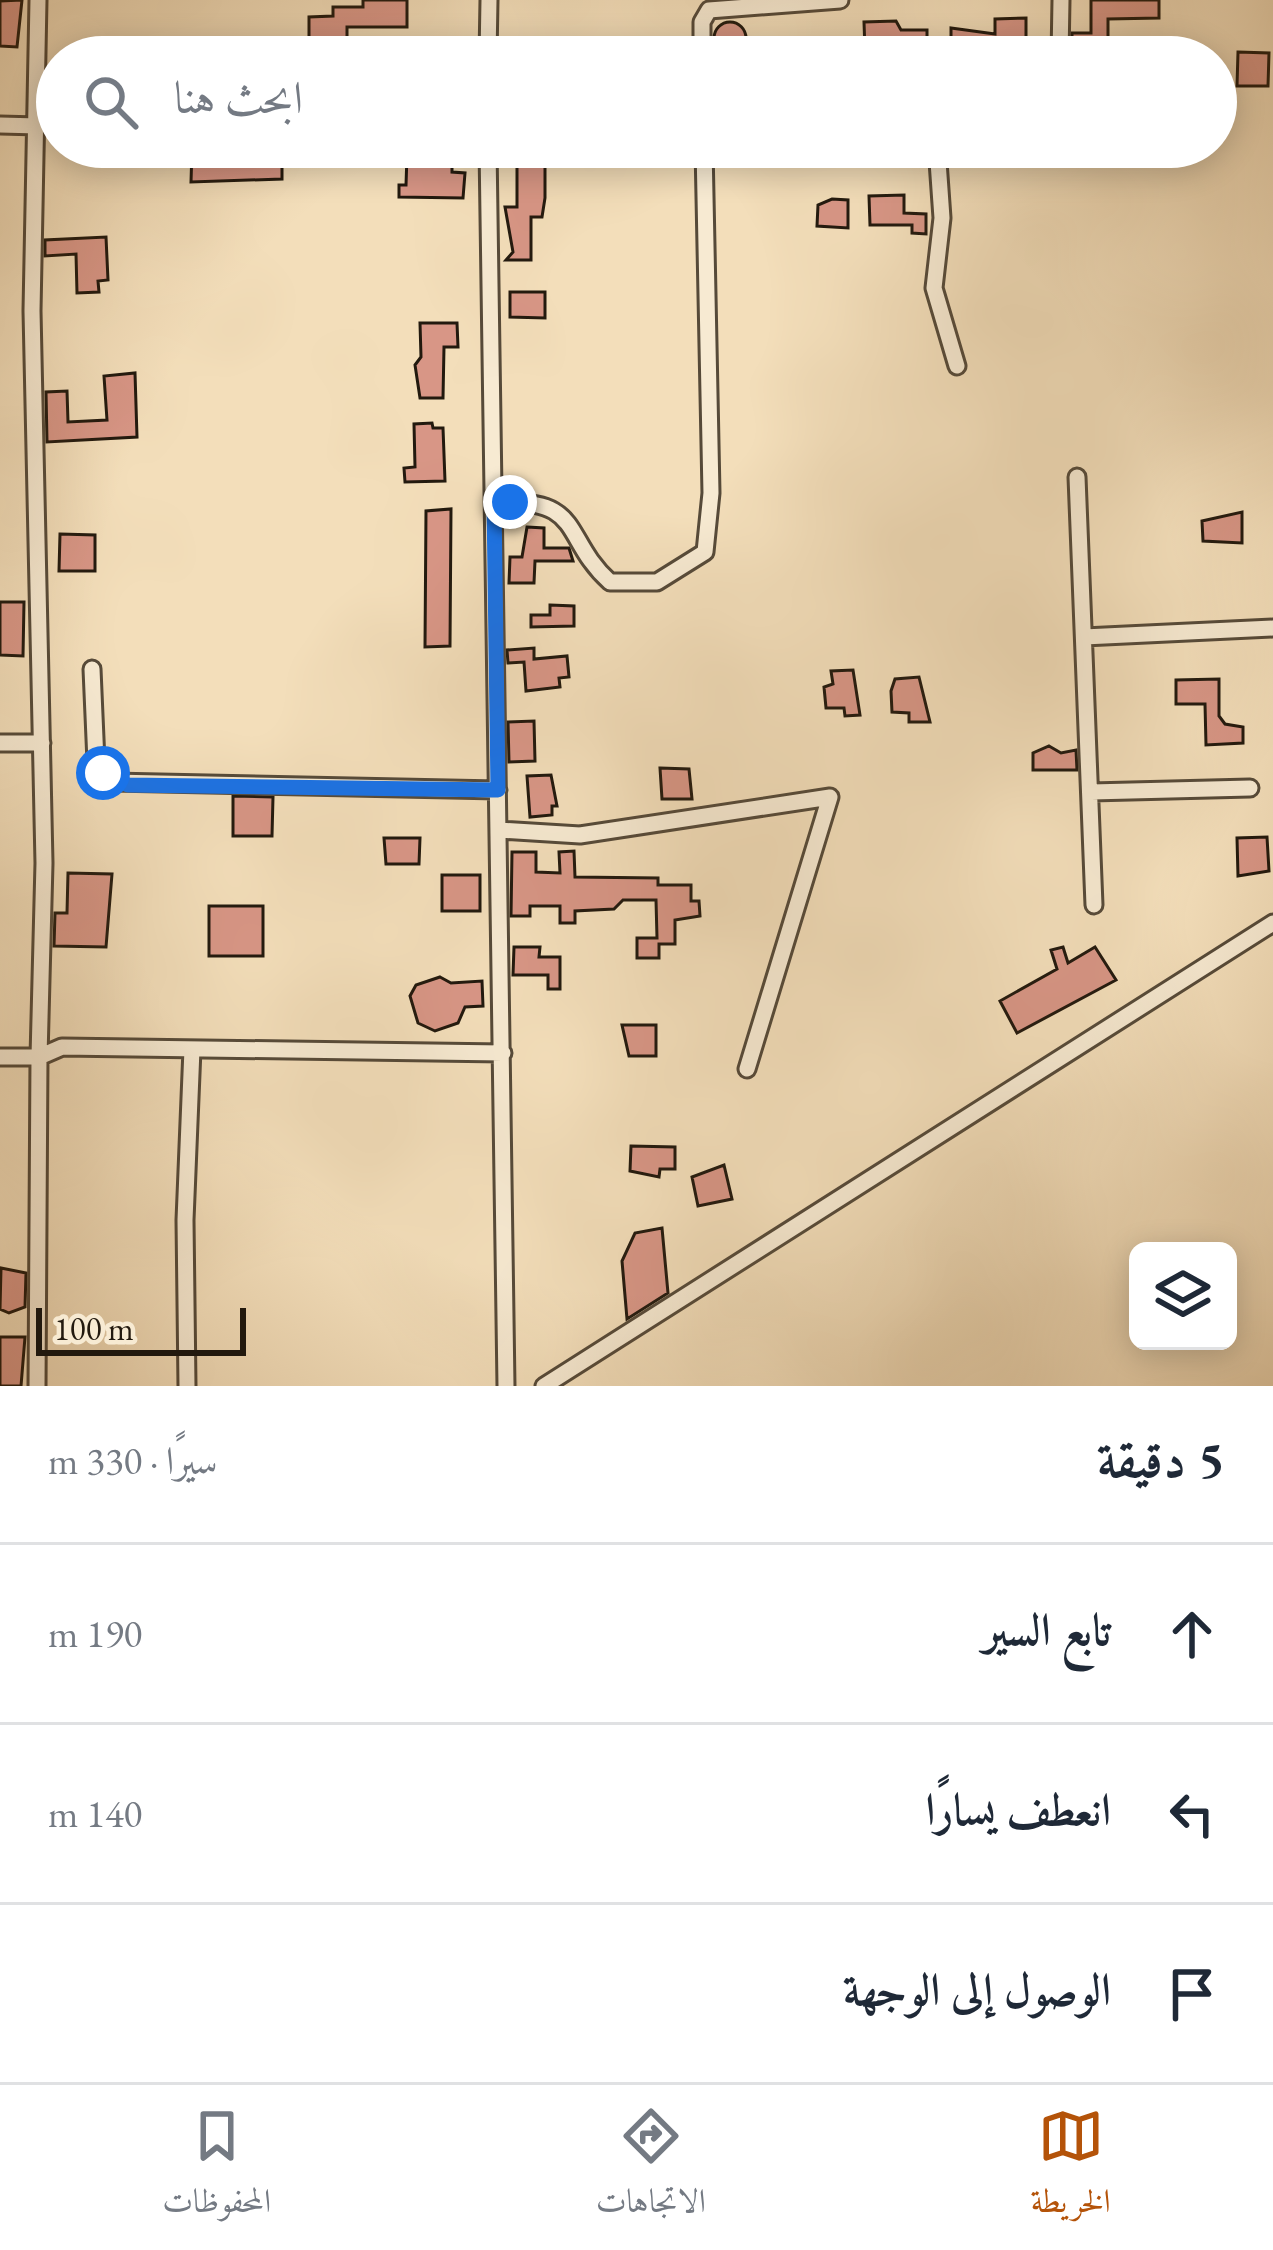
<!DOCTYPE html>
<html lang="ar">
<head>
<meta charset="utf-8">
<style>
  body { margin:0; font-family:"EB Garamond",Amiri,serif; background:#f2f2f3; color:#1f2937; direction:rtl }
  .controls { position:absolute; right:36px; bottom:36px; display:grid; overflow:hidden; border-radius:18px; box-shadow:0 6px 30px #0003 }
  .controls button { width:108px; height:108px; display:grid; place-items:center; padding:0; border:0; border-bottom:3px solid #e0e1e3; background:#fff; color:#1f2937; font:60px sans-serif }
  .scale { position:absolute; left:36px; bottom:30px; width:210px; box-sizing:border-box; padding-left:12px; border:6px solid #22190e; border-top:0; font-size:33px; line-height:42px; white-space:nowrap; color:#22190e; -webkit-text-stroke:9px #f7ead2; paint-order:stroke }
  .stop { position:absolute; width:36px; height:36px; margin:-27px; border:9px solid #1a73e8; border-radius:50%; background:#fff }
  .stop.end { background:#1a73e8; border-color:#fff; box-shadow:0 3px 12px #0008 }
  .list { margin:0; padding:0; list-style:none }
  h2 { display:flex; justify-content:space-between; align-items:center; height:156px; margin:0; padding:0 48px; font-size:51px }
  h2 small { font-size:39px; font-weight:400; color:#747a83 }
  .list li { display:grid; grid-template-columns:78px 1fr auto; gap:36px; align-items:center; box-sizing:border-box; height:180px; padding:0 48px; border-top:3px solid #e0e1e3 }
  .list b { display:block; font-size:45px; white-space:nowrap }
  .list em { font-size:39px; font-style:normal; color:#747a83 }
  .icon { flex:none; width:66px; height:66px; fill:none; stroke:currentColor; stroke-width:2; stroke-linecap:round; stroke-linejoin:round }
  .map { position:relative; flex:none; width:1273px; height:1386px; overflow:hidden; direction:ltr }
  .search { position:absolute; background:#fff; box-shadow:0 6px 30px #0003; left:36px; right:36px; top:36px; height:132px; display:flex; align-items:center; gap:30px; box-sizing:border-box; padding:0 42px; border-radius:66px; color:#747a83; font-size:45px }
  .sheet { height:696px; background:#fff }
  nav { display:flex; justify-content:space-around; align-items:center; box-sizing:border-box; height:168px; border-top:3px solid #e0e1e3; background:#fff; font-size:33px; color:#747a83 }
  nav a { display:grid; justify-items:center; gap:6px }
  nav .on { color:#b45309 }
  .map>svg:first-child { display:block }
  .building { fill:#d89686; stroke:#22190e; stroke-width:3 }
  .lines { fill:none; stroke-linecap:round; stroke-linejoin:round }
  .street-casing { stroke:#564a39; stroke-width:21 }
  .street { stroke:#f7ead2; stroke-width:15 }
  .route { stroke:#1a73e8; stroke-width:15 }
</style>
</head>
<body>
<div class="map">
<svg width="1273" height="1386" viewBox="0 0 1273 1386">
  <rect width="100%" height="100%" fill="#f3deba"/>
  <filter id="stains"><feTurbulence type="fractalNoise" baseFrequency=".00167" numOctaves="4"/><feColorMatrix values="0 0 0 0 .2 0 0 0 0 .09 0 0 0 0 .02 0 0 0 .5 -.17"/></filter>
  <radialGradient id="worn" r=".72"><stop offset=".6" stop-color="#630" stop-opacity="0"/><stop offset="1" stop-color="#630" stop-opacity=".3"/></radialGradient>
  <path class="building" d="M22 0 17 47 0 46V1Z
    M363 0H407V27H347V39H309V17L333 16V7H363Z
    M1091 0H1159V18L1108 19V48H1072V33H1091Z
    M1026 18V57H912V49L865 51 864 22 896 21 901 30H927V40H951V28L995 34V19Z
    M714 38a16 16 0 1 1 32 0a16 16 0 1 1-32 0Z
    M1238 52 1269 53 1268 86H1237Z
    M244 147H282V179L191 182 192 149Z
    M426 147H452V172L465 173 463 198 399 197V185H406L407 155 425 156Z
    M517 147H545V198L542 217H531V260H506L513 252 505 207H517Z
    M904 195V213L926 214V234L912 233V225H870L869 196Z
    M832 199 848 200V228L817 226 818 205Z
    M106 237 108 280 98 281 99 292 77 293 76 254 45 256V240Z
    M510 292H545V318L510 317Z
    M420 323H457L458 347H444L443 398H420L415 365 421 357Z
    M135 373 137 437 47 442 46 392 67 391 68 422 107 420 104 376Z
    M432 423 433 428H443L445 481 405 482 404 468 415 467 414 424Z
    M451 509 450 646 425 647 426 511Z
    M1242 512V543L1203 541 1202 521Z
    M527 527 544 528V548H569L573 561H535L534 583H509L510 557H522Z
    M60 534 95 535V571H59Z
    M0 602H24L23 656 0 655Z
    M550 605 574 606V626L531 627V615H550Z
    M534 648V659L567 656 569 677 559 678 560 687 526 691 524 662 508 663 507 650Z
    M853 670 860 715 845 716 844 708H826L824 687 833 684 831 671Z
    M919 677 930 722H909V713L892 712 891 691 895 679Z
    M1219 679V716L1225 724 1243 727V743L1206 745 1205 704H1176V680Z
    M534 721 535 761 509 762 508 722Z
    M1049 746 1061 753 1076 750 1077 770H1033V753Z
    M660 768 689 769 692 799H662Z
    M551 775 557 806H552V815L530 817 527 776Z
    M233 796 273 797 272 836H233Z
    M1267 837 1269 871 1238 876 1237 838Z
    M384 838H420L419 864H386Z
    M574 851 575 877 658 878V885H691V901H699L700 916 675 920V944H659V958H637V938H657L656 900H623L614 909 575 911V923H560V906H530V916H511L512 852H536V872L560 873 559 852Z
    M68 873 112 874 106 947 54 946 55 913H67Z
    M442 875H480V911H442Z
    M209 906H263V956H209Z
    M514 947H540L539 957H560V989H548V975H513Z
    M1063 947 1068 963 1095 947 1116 980 1017 1033 1000 1001 1057 969 1051 950Z
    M440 977 451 983 482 981 483 1006 465 1007 458 1023 435 1031 418 1023 410 996 416 985Z
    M622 1025H656V1056H629Z
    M631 1146 675 1147V1169H660L659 1177 630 1171Z
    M724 1165 732 1199 698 1206 692 1177Z
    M662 1228 668 1293 627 1319 622 1261 635 1233Z
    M1 1268 26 1273 25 1307 9 1313 0 1309Z
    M0 1337H25L21 1386H0Z"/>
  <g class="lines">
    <g class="street-casing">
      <path id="street" d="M488 57 489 0
        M702 57V22L709 10 840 0
        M1060 57 1061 0
        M0 125 38 126
        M488 147 506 1386
        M937 147 942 218 934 288 957 366
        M1077 477 1094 905
        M495 503C585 497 561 538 610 582H657L705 552 711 493 704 147
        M1084 637 1273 628
        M92 669 96 762 112 782 498 790
        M0 743H42
        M1091 792 1250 788
        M499 830 580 835 830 797 747 1069
        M0 1057H39L44 863 32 311 38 0
        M37 1386 39 1057 62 1047 503 1053
        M187 1386 185 1220 192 1049
        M544 1386 1273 923"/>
    </g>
    <use href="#street" class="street"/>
  </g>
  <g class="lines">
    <path class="route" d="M103 773 128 785 498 790 494 503 510 502"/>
  </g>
  <rect width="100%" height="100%" filter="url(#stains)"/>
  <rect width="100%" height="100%" fill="url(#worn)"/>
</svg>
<div class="controls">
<button><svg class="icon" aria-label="layers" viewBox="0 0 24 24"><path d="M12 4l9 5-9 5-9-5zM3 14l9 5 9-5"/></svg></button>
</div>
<div class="scale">100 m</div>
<div class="stop" style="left:103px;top:773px"></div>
<div class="stop end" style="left:510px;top:502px"></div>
<div class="search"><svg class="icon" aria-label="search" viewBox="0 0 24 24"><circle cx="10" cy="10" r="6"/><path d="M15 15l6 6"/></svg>ابحث هنا</div>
</div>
<section class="sheet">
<h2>5 دقيقة<small>سيرًا · 330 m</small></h2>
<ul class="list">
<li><svg class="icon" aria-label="ahead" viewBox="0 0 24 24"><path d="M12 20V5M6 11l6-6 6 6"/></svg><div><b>تابع السير</b></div><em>190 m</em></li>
<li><svg class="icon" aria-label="left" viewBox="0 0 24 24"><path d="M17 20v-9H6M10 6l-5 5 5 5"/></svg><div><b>انعطف يسارًا</b></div><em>140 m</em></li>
<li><svg class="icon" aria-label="arrive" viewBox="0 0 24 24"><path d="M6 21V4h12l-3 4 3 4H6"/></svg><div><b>الوصول إلى الوجهة</b></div></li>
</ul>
</section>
<nav>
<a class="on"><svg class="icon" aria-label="map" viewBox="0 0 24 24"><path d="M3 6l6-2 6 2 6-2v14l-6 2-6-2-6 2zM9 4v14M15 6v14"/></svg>الخريطة</a>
<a><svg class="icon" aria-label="directions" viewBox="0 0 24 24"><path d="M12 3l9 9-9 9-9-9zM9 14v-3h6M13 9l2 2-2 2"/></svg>الاتجاهات</a>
<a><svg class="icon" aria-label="saved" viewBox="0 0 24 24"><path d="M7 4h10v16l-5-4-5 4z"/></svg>المحفوظات</a>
</nav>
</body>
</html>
